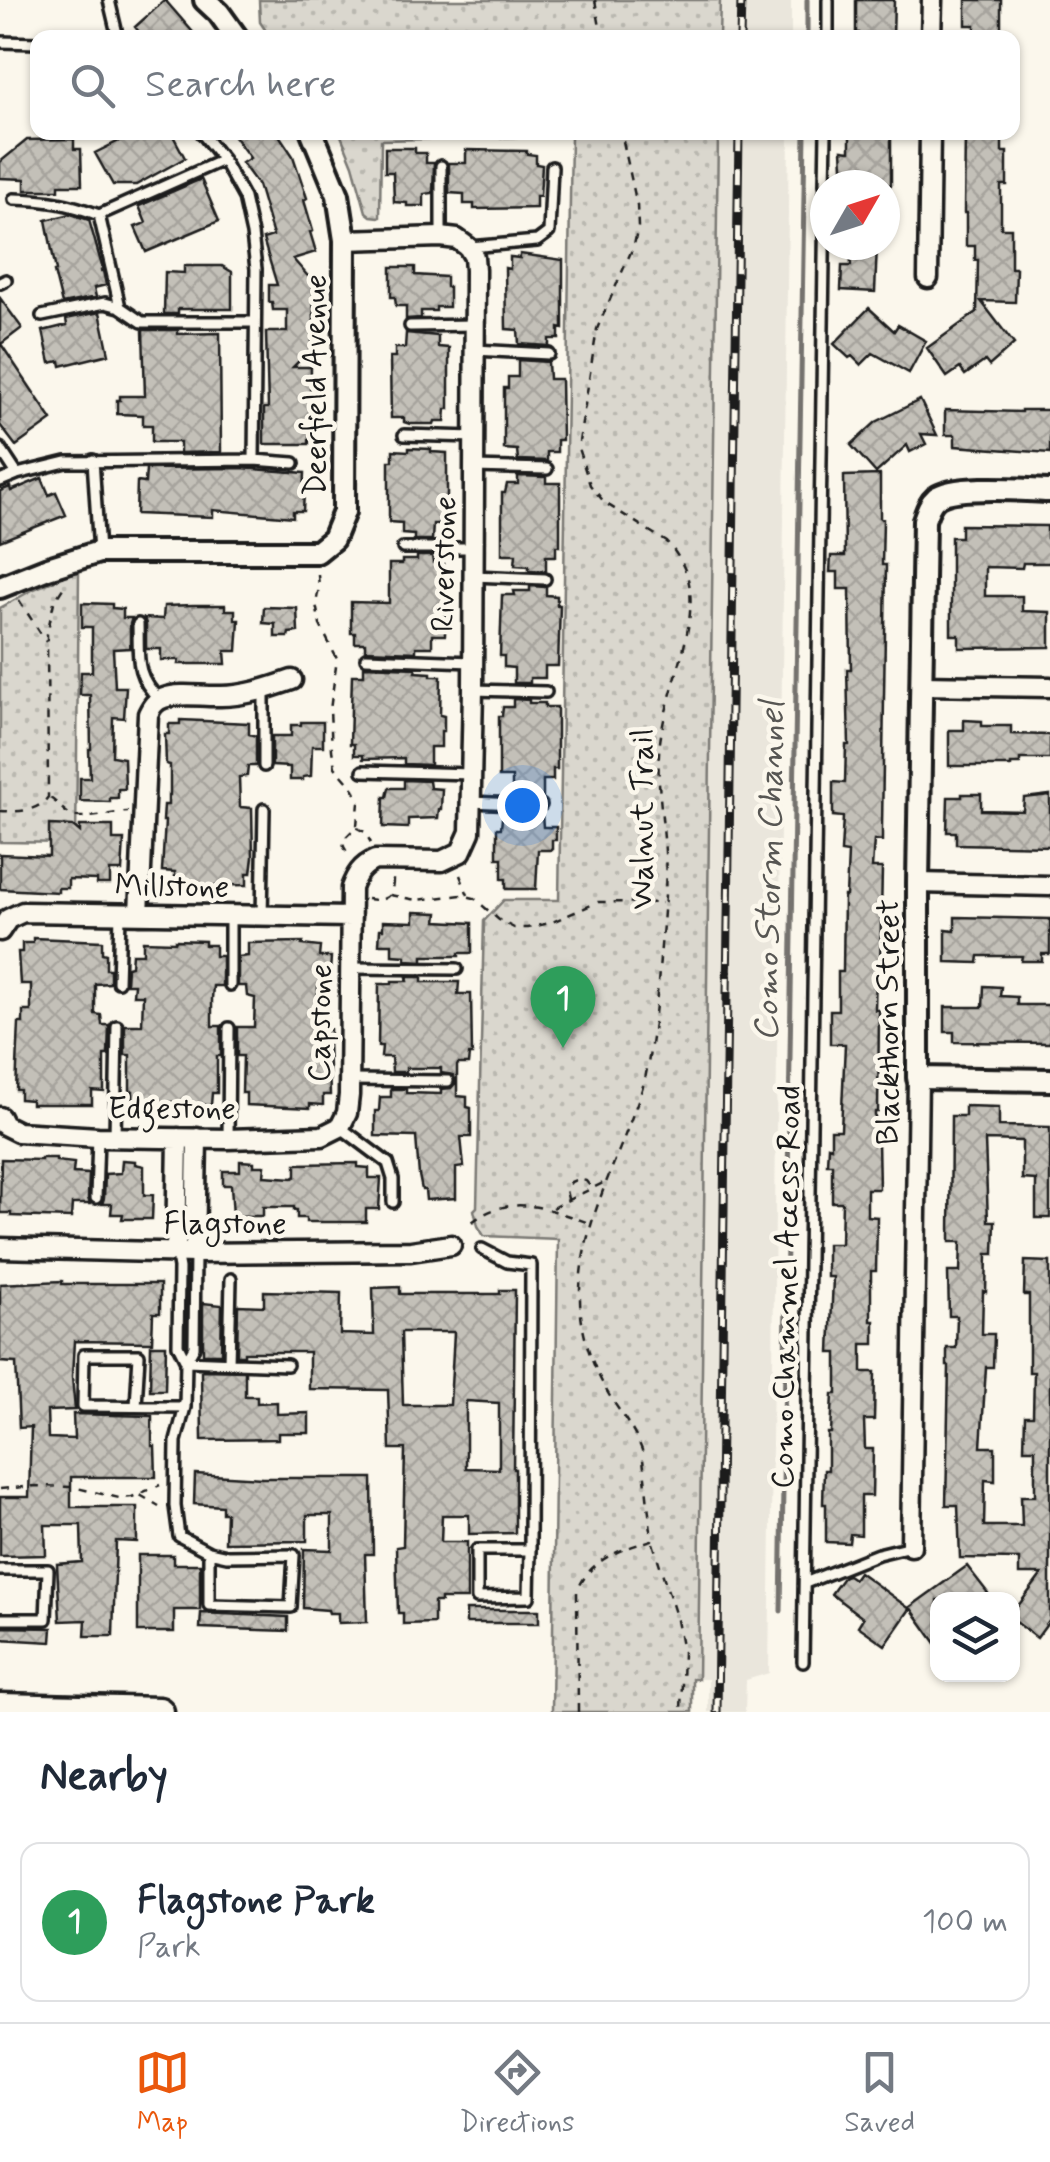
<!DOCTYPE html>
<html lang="en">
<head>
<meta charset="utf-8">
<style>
  body { margin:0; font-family:Mynerve,sans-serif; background:#f2f2f3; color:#1f2937 }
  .controls { position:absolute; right:30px; bottom:30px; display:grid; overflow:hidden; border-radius:20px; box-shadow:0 2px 8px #0004 }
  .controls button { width:90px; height:90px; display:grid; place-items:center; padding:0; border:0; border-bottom:2px solid #e0e1e3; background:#fff; color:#1f2937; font:50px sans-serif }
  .compass { position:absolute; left:810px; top:170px; width:90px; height:90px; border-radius:50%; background:#fff; box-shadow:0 2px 8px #0004; rotate:51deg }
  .you { position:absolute; left:522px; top:805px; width:35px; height:35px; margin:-25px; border:8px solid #fff; border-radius:50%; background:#1a73e8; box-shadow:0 0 0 15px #1a73e833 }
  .badge { display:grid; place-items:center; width:65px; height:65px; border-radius:50%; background:#ea580c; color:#fff; font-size:32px; font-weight:700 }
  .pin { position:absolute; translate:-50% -82px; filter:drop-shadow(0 2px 5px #0008) }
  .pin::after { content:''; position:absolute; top:52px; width:35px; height:30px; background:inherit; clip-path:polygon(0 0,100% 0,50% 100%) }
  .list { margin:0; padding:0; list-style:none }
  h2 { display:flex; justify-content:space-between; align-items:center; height:130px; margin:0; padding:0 40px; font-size:42px }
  h2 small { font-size:32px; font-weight:400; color:#747a83 }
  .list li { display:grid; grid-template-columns:65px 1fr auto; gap:30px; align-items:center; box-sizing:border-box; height:160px; margin:0 20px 20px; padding:0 20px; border:2px solid #e0e1e3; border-radius:20px }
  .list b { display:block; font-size:38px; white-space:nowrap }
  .list p { margin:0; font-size:32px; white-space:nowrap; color:#747a83 }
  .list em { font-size:32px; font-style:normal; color:#747a83 }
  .icon { flex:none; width:55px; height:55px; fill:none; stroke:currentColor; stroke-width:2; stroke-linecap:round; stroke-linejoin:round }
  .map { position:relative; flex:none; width:1050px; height:1712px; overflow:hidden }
  .search { position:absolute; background:#fff; box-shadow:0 2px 8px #0004; left:30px; right:30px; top:30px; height:110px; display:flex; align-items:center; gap:25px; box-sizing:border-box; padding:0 35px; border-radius:20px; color:#747a83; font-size:38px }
  .sheet { height:310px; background:#fff }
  nav { display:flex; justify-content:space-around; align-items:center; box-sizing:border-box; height:140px; border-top:2px solid #e0e1e3; background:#fff; font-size:28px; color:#747a83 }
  nav a { display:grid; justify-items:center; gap:5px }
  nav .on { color:#ea580c }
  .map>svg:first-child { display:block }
  .built { fill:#eae6dc }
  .grass { fill:url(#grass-dots); stroke:#7b7a75; stroke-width:2.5 }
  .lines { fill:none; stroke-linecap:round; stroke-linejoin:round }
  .stream { stroke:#74726e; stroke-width:5 }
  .building { fill:url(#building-cross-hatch); stroke:#1c1c1c; stroke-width:2.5; fill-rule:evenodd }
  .service-casing { stroke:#1c1c1c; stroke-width:16 }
  .minor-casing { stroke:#1c1c1c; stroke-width:25 }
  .tertiary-casing { stroke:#1c1c1c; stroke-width:28 }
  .primary-casing { stroke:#1c1c1c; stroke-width:35 }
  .path { stroke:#1c1c1c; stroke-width:2.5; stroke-dasharray:8 8; stroke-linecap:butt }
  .service { stroke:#fbf7ec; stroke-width:9 }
  .minor { stroke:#fbf7ec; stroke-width:18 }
  .tertiary { stroke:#fbf7ec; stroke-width:20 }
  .primary { stroke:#fbf7ec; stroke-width:28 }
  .rail-casing { stroke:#1c1c1c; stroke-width:9 }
  .rail { stroke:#fbf7ec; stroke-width:5; stroke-dasharray:15; stroke-linecap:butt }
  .labels { text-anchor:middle; stroke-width:9; stroke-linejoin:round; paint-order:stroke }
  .street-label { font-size:32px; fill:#1c1c1c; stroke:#fbf7ec }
  .water-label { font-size:35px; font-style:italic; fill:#575653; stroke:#fbf7ec }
</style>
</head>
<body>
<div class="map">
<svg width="1050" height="1712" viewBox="0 0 1050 1712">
  <defs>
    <pattern id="grass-dots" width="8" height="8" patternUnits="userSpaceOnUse" patternTransform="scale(2.5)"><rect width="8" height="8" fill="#dad7ce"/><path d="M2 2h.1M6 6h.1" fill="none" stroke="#bab8b0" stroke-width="1.8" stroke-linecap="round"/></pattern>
    <pattern id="building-cross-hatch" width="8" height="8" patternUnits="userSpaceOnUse" patternTransform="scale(2.5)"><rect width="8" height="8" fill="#c3c0b8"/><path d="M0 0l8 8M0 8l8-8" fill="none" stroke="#a7a49e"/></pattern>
  </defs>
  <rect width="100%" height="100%" fill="#fbf7ec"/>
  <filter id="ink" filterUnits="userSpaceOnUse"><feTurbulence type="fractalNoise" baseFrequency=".01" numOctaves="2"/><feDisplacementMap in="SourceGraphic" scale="20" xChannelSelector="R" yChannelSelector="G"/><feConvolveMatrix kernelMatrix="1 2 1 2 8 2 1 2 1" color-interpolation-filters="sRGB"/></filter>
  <g filter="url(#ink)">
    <path class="built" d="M720 0H791V37L719 38Z
      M718 133H789L769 1673 746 1680 745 1712H708V1679H698Z"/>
    <path class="grass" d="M259 0H720L719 37H270L260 22Z
      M340 133H718L698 1679H692V1712H552L558 1239 484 1236 478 1226 474 1210 477 1207 484 921 504 900H559L571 136 381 140 380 217 371 216 366 212 353 165Z
      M74 572 79 573 76 843 0 842V608L34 589Z"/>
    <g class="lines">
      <path class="stream" d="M807 38V0
        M781 1611 805 132"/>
    </g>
    <path class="building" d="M165 0 198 38H144L135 27Z
      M856 0H894L893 38H859V33H856Z
      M966 0H1001V34H975V25H966Z
      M137 132H171L185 158 136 185H113L95 153Z
      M231 132H277L293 156 307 198 304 200 313 231 310 232 316 252 293 259 313 282 314 320 312 325V348L293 367H311L309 444H264V408H268L266 332H287V310H273L272 302H269V285H277L263 239 273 236 258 185 242 163 250 158Z
      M850 132H891V185L844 184 842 150 850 151Z
      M965 132H1002V152H1007V185H1001V228H1011V268H1016L1015 302 981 301 1014 344 989 366 985 361 965 375 960 368 947 377 927 348 977 312 978 260H975V246H966V213H964Z
      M74 139V149H81L82 185H59V190H25V179L0 178V162L27 140Z
      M385 148H415V153H426V163H434L433 193 424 194V206H407V203L394 202 393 172H385Z
      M466 150 527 151V154L536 155V164L542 165 540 196H536V208L474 209V204H464V194L449 193V163H466Z
      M201 179 219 221 146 252 135 227 146 223 139 206Z
      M71 214 89 220 103 270 100 271H103L106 285 94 288 96 297 62 304 54 272 56 271 46 220Z
      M850 245H877L875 292 841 290 842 266H851Z
      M520 254 563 260V329L559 328V339H549V346L519 344 518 330 506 329 505 268 510 269V257L520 258Z
      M184 266H222L232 272V309H178V314H164L165 272 184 273Z
      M391 267H415V275L446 277V287H449V307H436V311H421V318L406 319V306H396L395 297H391Z
      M0 298 22 328 1 344 52 420 16 446 0 425Z
      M869 308 894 331 898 325 926 341 909 373 873 353 861 365 852 356 849 358 834 344Z
      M100 312 109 354 61 366 60 361 50 363 43 331 67 325 66 319Z
      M143 330H178V334L220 333 221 452 180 453V442H152V425H143V415L117 414V400H120V396H145Z
      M406 333 438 336V347L449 348V409H446L445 421H435L434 424H410L404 422V418H391L390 357H395V348H405Z
      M518 360 548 362 549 379H561L562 440H557V452H547V461L518 460 517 450 504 449V388H508V377H518Z
      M920 400 937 435 921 434 926 444 910 452 907 445 876 473 851 445 876 422Z
      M945 410 1021 412V410H1050V453L955 446V435H945Z
      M409 448 431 449V452L447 453V507H445L443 524H433L432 540H414V535L402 534V523L389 522V461H393V450L409 451Z
      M241 468 305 473 303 511H293V517L213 510V517L136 514 137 482 145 483 146 469Z
      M880 475V518L883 519 882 565H886L882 828V841L874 840 872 868H882L880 969H876L875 1010H879L878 1112H875V1140H878L879 1189H867V1216L877 1217 876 1271H871V1321H874V1344H862V1372H875L874 1420H864L865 1449H873L872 1496H861V1535L850 1534 849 1543 826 1542V1504H823L824 1470H828V1433H831L833 1394H837V1353H830L833 1277H827V1244H841L842 1202H832V1164H827L828 1146 831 1147V1130H841L845 1044H830V1010H838V972H843L844 896H846L848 853 841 852 843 817 833 816V782L845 783 846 745H849L847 669H851L850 589H838V572H830L831 556H845L844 476Z
      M518 476 546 477V483H560V546H556V556H546V571L529 570V566L515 565 516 554H502V493H505L507 484H518Z
      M42 478 49 495 56 492 66 515 0 541V491L10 487 11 491Z
      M961 525 1047 526V538H1050V563H1023L1022 568 985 567V596H1022V611L1050 612V647L959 648V635H951V537H961Z
      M417 556H432L433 563H443V574H447L445 635H432V647H416V652L365 650V643H355V633H351V602L389 603V564H402V560H417Z
      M530 586 546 587V595L557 596V605H560L558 666H545V678H530V683H514V668L504 667V656H500L502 595H515L514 591H530Z
      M82 603 112 604V608L123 609V618H132L130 624V648L113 649 115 687H126L124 718 113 717 112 756 124 758 125 789H118V798H110V802L80 801V778H90L89 749H91L90 695H80L81 672H92V627H82Z
      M194 605H225V610H235V620H239L237 651H225L226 664H178L179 660H161V649H146V624L144 618 163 619 164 606Z
      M264 607 297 608 298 632 289 633 288 637H275V624L263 623Z
      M364 666 416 668 415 672 431 673V676H441L440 715 444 716V731H441V747H430V765L404 764V758L363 759V755H354V744H350L352 675H364Z
      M513 699 529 700V703H545V707H557V769H553V780H543V797L512 796V777H499V716H502L503 707H513Z
      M180 720 249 723V734L256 736V766H248L247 776 239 777 240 807 252 808 253 857 251 873H247V885L192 886V883L175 882V872L162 871 165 821H163L164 805H168V795H170V765L166 764 165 734H169V724H180Z
      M964 720 982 721V726H1011V734L1050 735V759H1020V764H1011V766H949V730H964Z
      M301 722H323V746H312L311 776 303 777V780H290V767L272 766V736H291V725H301Z
      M404 780 429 781 430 788 442 789 441 809H439L438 818 408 819V828L383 827 384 797H387L389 788H404Z
      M962 794H981V810L1023 811 1024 798 1050 795V846L956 844V832H947L948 797H962Z
      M512 812 542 813 543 827H556V840H552V850H538L536 889H506V879H502V858H497V828H501L502 818H512Z
      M49 825 73 826 80 832V826H113V840H124L122 871H110V884H97V880L68 879V888H58V892L0 889V854L49 856Z
      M414 912 438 913 437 921 472 923V953H459V956H423V961L406 960V956L392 955V944H379L380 929H383V921L414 922Z
      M955 917 1050 919V954H1042V961H1021L1022 956H979L978 963 946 962V930L955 931Z
      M33 938 102 941V953L106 954V969H110V983L95 984V1014L101 1015 102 1025H109L108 1055H104V1092L92 1091V1104H31V1100L20 1099V1090H16L19 1023H23V1011H31V984H20L18 952H22V943H33Z
      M175 940 205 941V945H215V956H222V986H213L212 999V1026H221V1056H217V1093H212L211 1105H173V1102H133V1091H130V1055H125V1025H142L143 995H133L134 984H126L127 967 131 966 132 954H143V941L175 942Z
      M303 942 302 945 320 947 319 957H331L329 987H318L317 1018H327L326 1028 330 1029V1042H328L330 1095H323V1105L310 1104V1108L246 1105V1093H242L243 1056H237V1027H254L255 998 247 996 246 986H238V957L248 956V943Z
      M407 977H422V982H459L458 994H471L472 1055H469L468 1064H458L457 1066V1096L467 1097V1107L471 1108V1137H461L464 1167 456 1168V1198L426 1200 425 1190H422L419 1175 416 1137 375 1136V1111H379L380 1097H391V1089H406V1093L441 1094V1089L451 1088 456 1082 453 1075 441 1073V1068H406V1072H392L391 1057H381L382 1046H378L379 984H392V981H408Z
      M984 986 1001 987 1000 996 1017 997V1005H1050V1043L954 1042V1032H945V1007H983Z
      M965 1106 999 1107V1126L1050 1127V1218H1036V1180L1022 1179V1141L985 1140 988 1221H995L994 1254H987L986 1292 983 1291 982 1334H994L993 1367H986L981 1447H995V1481L985 1480 984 1526H1022L1021 1496H1035V1449H1024L1025 1416H1033L1034 1372H1029V1295H1024L1025 1261 1050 1262V1620L1037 1638 1012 1619V1614L1042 1574H1019V1559L960 1558 958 1505H946L949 1366H947V1348H956L957 1316H949L948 1272H960L961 1242H950L951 1116H965Z
      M41 1158H56V1161L74 1163 73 1173 89 1174 88 1198 90 1204H72L71 1218 11 1216V1213H0L1 1159 41 1160Z
      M122 1160 135 1161V1164L144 1166V1195H153L152 1219H122L123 1214H111L112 1204H102L104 1198 105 1174 121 1173Z
      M240 1161 254 1162V1166H265L264 1176 293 1178 296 1176V1164L358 1163V1167L369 1168V1178H381L379 1209H366V1222H306V1218H297V1210H294V1207H263V1216H233L231 1185H223V1171H240Z
      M62 1281V1284H160V1313H153L152 1342 74 1341 72 1377 75 1410 47 1411 48 1438 74 1439 73 1414 152 1416V1446H155L156 1477H71V1507H137V1542L116 1541 113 1636H85L86 1620 60 1621 57 1564 82 1562 81 1525H45L46 1555 0 1556V1497H29L31 1427 19 1428 16 1363 0 1362V1284Z
      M400 1287V1294H500V1290H515L513 1469H515V1533L469 1534V1515H442L441 1542H467V1599H441V1602H434V1623L403 1624V1613H398L396 1547 403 1546 405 1449H390L388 1390 309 1389V1352H244V1355H237L238 1305 264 1306V1291L341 1293 340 1334 374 1335 373 1288ZM401 1332H454L450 1405H403ZM466 1401 499 1403V1469L466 1468Z
      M203 1303 222 1305 221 1354H203Z
      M151 1345H166L165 1390H150Z
      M203 1370 245 1371V1396H257V1403L277 1402V1414L309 1413V1433H278V1439L202 1440 201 1371Z
      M195 1474 262 1478H372L373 1554H365L367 1622 338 1623V1613H329L328 1610 303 1608 304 1549 332 1550V1515H307V1541L225 1542 226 1513H222V1506L194 1504Z
      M138 1555H173V1564H200V1610H174V1632H138Z
      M967 1566 988 1593 980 1600H938V1646L910 1607Z
      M859 1572 910 1609 885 1645 858 1626 863 1618 831 1594 844 1576 848 1575 854 1579Z
      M466 1610H539V1623H466Z
      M201 1613 288 1617V1631L200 1628Z
      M0 1627 52 1628 51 1642 0 1639Z"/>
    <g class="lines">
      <g class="service-casing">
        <path id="service" d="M109 0 118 38
          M828 38V0
          M0 42 38 43
          M441 166V237
          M825 185 826 132
          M14 199C47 200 68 203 99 215L223 160
          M99 215 120 307 142 322H254
          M470 247 537 241 549 232 552 167
          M0 283 6 280
          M42 316 105 303 120 307
          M410 326 476 325
          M475 350 549 354
          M404 435 475 437
          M0 448 17 474 0 481
          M93 460 99 552
          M254 460 294 463
          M474 467 547 469
          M17 474 66 462 254 460 256 269 252 234 244 198 223 160 201 132
          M403 548H473
          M473 576 545 579
          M138 624C139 658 134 674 159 699
          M366 658 472 662
          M264 690V766
          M473 690 546 692
          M363 771 471 774
          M471 802 541 805
          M230 916V985
          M262 917 264 809
          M350 968 457 969
          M118 982 120 915
          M349 1080 448 1081
          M340 1127 388 1163 393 1179V1202
          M115 1137 117 1026
          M228 1139 229 1028
          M96 1198 98 1137
          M482 1249 507 1262 531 1265 530 1550 529 1597 477 1598V1550H530
          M176 1252 179 1268 178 1345 186 1361
          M195 1253 194 1347 186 1361 185 1407 176 1441 175 1506 179 1536 209 1552 227 1556 294 1555 291 1607 209 1605V1552
          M186 1361 287 1365
          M229 1363 231 1279
          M136 1406 139 1355H84L83 1406 185 1407
          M0 1570H48L46 1619H0
          M805 1583 878 1554 911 1546
          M803 1662 825 193"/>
      </g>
      <g class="minor-casing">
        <path id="minor" d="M931 38 932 0
          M928 278 930 132
          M921 685 1050 687
          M918 883 1050 886
          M139 914 148 714C152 706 155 701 164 698 181 692 203 697 221 696 245 696 269 688 292 680
          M0 931 8 919 23 912 351 917
          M0 1117 4 1125 18 1132 98 1137 228 1139 322 1136 340 1127 347 1113 349 1095 351 888C356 875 361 866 375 860L442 861 461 852 470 832 473 690 475 270 474 257 468 247 457 239 441 237 345 240
          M0 1248 195 1253 411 1251 451 1245
          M176 1252 178 1138
          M195 1253 197 1138
          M911 1546 918 1078"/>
      </g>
      <g class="tertiary-casing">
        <path id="tertiary" d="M205 0 219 13 237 38
          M1050 491C1025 490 954 484 936 498 929 504 927 512 924 520L918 883V1078L1050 1080
          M0 587 48 568 99 552H317L333 539 344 512 345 240 338 195 312 132"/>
      </g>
      <g class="primary-casing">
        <path id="primary" d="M0 1708 159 1712"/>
      </g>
      <path class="path" d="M595 0 602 38
        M318 575 319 587 316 604 320 625 337 659 330 710 332 750 335 767 354 789 359 802 357 826 343 840 344 847 347 852
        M19 600 46 642
        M50 798C57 802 62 810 69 814 82 822 112 812 128 812
        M0 811C17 812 38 812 48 797L47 634 54 602 65 585
        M357 828 365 832 371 843
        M460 875 468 895
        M390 895 416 900 462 895 474 898 499 920 514 928H527L550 923 598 902 662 903
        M367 899C385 902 393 898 393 879
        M568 1199 566 1190 571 1182 578 1179 586 1181 590 1186
        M552 1208 607 1181
        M472 1222C511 1192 549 1209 589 1223
        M0 1489 35 1486 73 1487 119 1498 132 1497 160 1485
        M140 1495 159 1506
        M653 1543 677 1620 683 1652 681 1712
        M578 1712 577 1592C590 1558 620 1550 652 1540L642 1450C634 1430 622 1415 611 1398 592 1368 580 1332 580 1297 579 1235 609 1179 630 1122 635 1108 641 1094 645 1079 653 1040 657 999 660 958 663 923 667 888 665 852 663 819 657 786 659 753 662 700 695 641 690 590 688 571 679 556 667 542L605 503 590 485 578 448 597 329 634 245 638 227 637 205 621 132"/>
      <use href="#service" class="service"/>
      <use href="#minor" class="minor"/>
      <use href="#tertiary" class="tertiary"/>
      <use href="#primary" class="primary"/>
      <g class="rail-casing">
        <path id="rail" d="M740 38 741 0
          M717 1712 739 132"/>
      </g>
      <use href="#rail" class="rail"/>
    </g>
  </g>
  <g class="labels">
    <g class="street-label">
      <text transform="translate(314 385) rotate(-90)" y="11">Deerfield Avenue</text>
      <text transform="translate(443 564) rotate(-89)" y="11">Riverstone</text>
      <text transform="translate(641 819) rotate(-90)" y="11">Walnut Trail</text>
      <text transform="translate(172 885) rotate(1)" y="11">Millstone</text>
      <text transform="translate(887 1022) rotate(-90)" y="11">Blackthorn Street</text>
      <text transform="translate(319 1023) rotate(-89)" y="11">Capstone</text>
      <text x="172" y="1118">Edgestone</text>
      <text x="225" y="1233">Flagstone</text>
      <text transform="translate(785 1287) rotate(-89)" y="11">Como Chammel Access Road</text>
    </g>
    <g class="water-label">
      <text transform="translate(768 871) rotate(-89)" y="12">Como Storm Channel</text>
    </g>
  </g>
</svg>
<div class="controls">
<button><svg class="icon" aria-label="layers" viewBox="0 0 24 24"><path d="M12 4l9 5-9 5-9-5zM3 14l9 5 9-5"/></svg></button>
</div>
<svg class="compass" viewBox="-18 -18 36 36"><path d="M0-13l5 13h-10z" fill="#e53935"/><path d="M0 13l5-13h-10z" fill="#747a83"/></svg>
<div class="you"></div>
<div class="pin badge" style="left:563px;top:1048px;background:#2e9e5b">1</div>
<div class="search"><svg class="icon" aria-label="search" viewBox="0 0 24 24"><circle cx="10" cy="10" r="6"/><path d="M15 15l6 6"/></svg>Search here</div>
</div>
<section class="sheet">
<h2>Nearby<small></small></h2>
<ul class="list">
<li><span class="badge" style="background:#2e9e5b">1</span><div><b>Flagstone Park</b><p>Park</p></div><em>100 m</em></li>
</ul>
</section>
<nav>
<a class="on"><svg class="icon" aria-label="map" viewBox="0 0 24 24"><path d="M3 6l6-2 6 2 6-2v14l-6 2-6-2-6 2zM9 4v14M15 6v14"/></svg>Map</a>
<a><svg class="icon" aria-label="directions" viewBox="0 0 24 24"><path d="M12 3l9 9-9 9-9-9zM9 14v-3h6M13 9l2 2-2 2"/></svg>Directions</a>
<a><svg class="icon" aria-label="saved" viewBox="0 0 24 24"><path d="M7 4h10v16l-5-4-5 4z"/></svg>Saved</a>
</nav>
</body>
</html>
